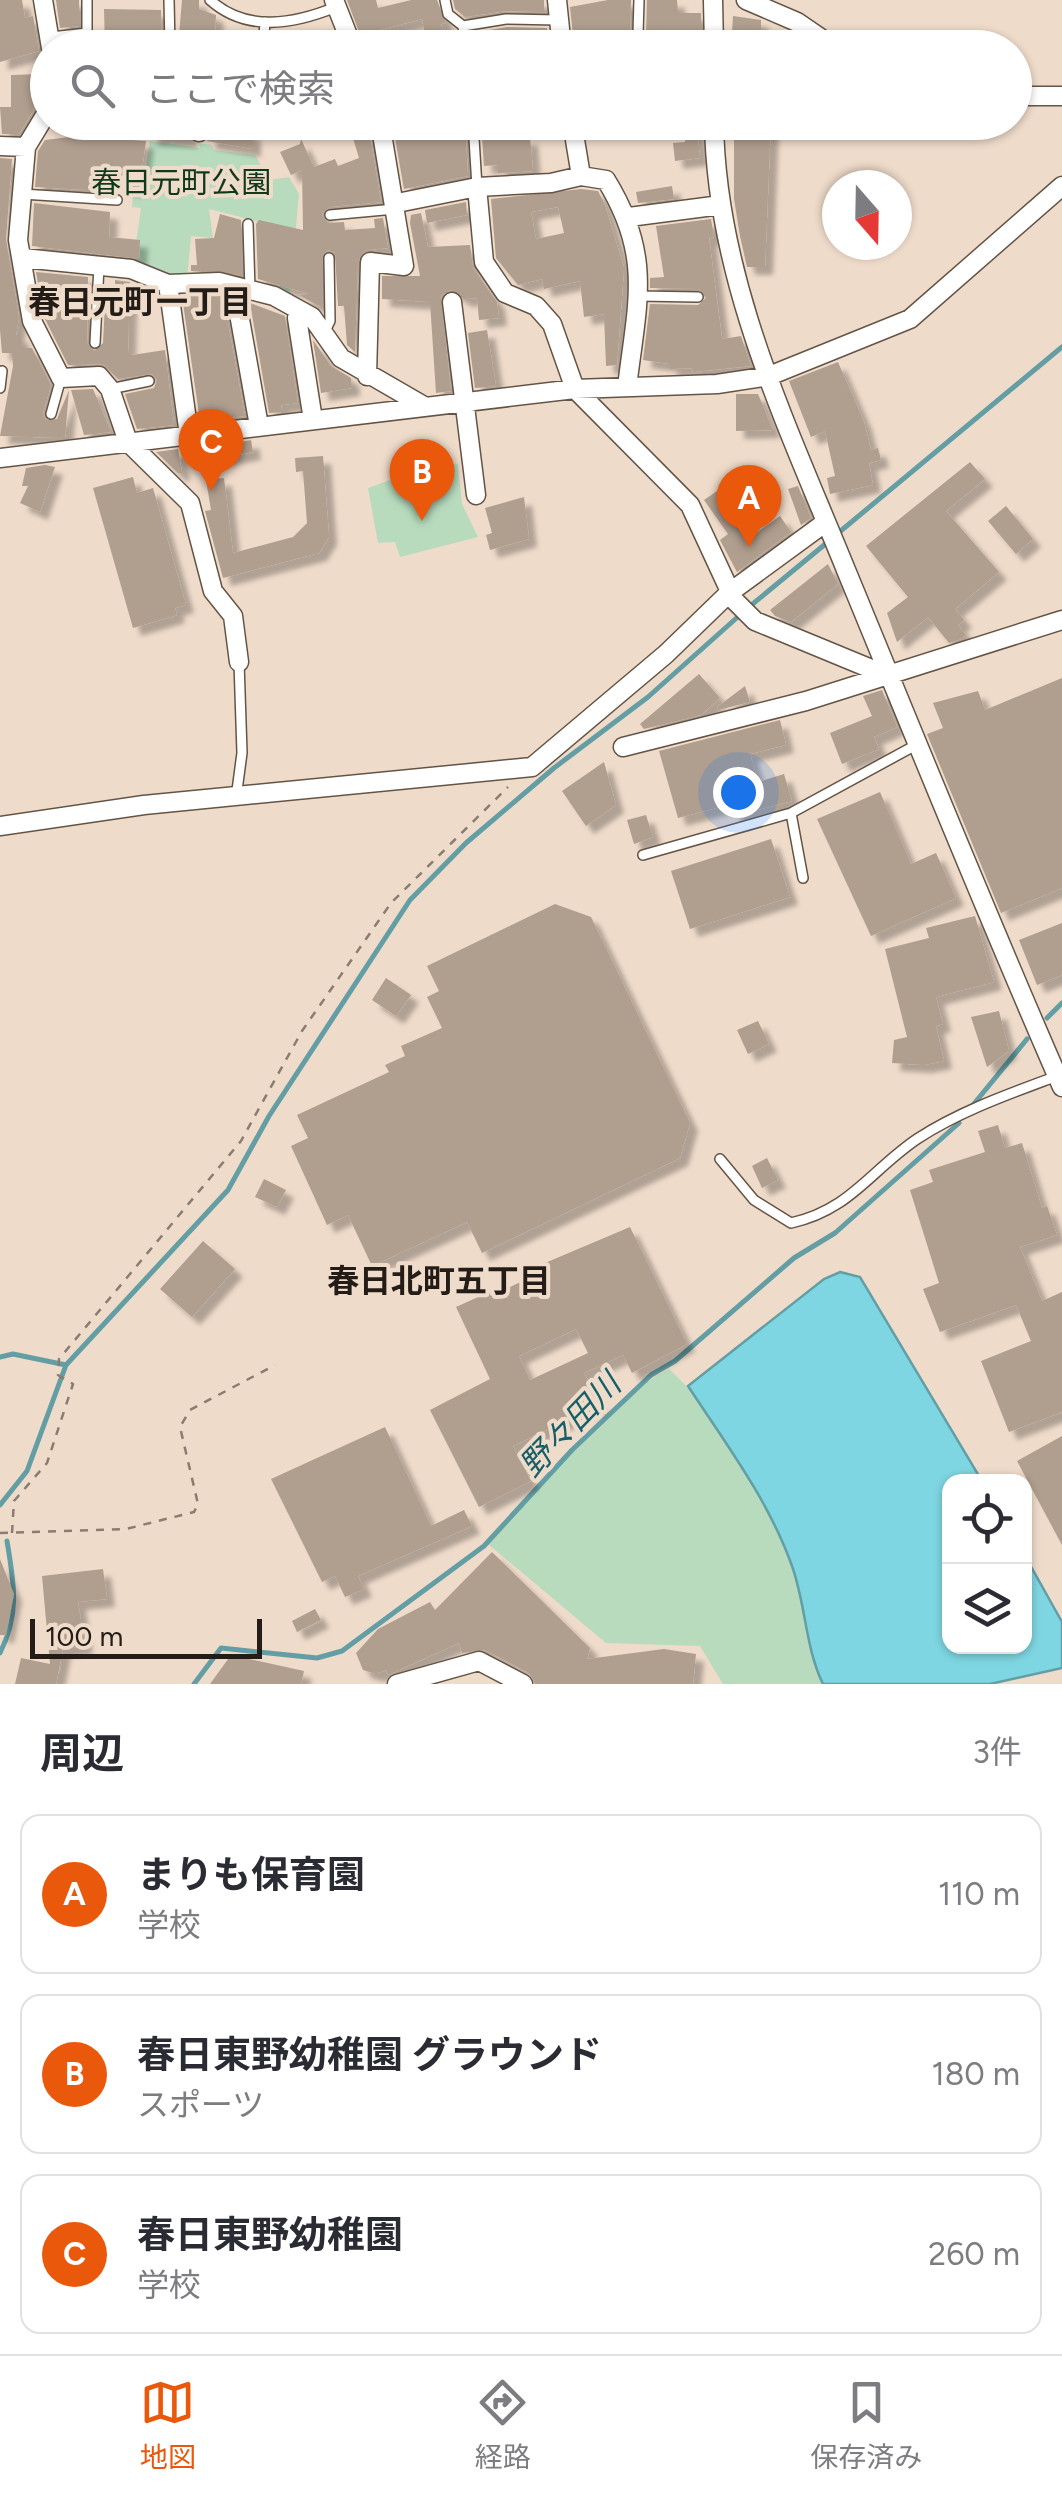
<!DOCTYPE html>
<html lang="ja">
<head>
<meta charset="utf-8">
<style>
  body { margin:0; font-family:Figtree,"Noto Sans JP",sans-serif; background:#f2f2f3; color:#2b2b33 }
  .controls { position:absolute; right:30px; bottom:30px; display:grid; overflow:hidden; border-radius:20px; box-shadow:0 2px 8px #0004 }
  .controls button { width:90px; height:90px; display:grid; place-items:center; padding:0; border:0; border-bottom:2px solid #e1e1e2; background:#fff; color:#2b2b33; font:50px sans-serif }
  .compass { position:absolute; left:822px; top:170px; width:90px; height:90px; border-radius:50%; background:#fff; box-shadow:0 2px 8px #0004; rotate:160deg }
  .scale { position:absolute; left:30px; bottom:25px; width:232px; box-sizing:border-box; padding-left:10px; border:5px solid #241d17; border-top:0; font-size:28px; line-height:35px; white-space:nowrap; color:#241d17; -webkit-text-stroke:8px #efdbca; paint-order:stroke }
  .you { position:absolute; left:738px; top:792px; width:35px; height:35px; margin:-25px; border:8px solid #fff; border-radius:50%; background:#1a73e8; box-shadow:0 0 0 15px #1a73e833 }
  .badge { display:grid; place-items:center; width:65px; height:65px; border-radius:50%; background:#ea580c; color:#fff; font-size:32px; font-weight:700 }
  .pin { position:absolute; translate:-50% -82px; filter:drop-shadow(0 2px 5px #0008) }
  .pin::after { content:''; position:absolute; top:52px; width:35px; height:30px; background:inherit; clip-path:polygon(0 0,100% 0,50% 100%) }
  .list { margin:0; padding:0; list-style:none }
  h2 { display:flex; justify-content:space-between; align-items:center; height:130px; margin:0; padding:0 40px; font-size:42px }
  h2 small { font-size:32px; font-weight:400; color:#7c7c81 }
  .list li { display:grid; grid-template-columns:65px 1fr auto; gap:30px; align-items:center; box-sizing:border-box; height:160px; margin:0 20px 20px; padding:0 20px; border:2px solid #e1e1e2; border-radius:20px }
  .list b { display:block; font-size:38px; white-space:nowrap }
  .list p { margin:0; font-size:32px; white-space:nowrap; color:#7c7c81 }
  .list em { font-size:32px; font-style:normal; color:#7c7c81 }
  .icon { flex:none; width:55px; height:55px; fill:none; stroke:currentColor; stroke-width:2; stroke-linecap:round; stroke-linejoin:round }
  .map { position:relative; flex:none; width:1062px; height:1684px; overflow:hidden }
  .search { position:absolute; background:#fff; box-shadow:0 2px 8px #0004; left:30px; right:30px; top:30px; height:110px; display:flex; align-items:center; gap:25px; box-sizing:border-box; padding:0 35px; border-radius:55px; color:#7c7c81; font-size:38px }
  .sheet { height:670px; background:#fff }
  nav { display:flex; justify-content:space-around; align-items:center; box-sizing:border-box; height:140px; border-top:2px solid #e1e1e2; background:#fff; font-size:28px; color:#7c7c81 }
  nav a { display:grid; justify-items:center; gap:5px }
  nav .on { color:#ea580c }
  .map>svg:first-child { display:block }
  .green { fill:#b8dbbe }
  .water { fill:#7ed6e2; stroke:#639ea5; stroke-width:2.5 }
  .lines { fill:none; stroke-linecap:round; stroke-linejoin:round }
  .stream { stroke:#639ea5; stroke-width:5 }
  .building { fill:#b09e8e; fill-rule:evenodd; filter:url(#shadow) }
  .lane-casing { stroke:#645445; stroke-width:12 }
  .street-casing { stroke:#645445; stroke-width:21 }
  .path { stroke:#8a7c71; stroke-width:2.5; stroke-dasharray:8 8; stroke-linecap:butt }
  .lane { stroke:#fff; stroke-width:9 }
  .street { stroke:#fff; stroke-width:18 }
  .labels { text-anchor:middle; stroke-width:8; stroke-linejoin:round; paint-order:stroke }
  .park-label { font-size:30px; fill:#0f391c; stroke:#efdbca }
  .neighbourhood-label { font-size:32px; font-weight:bold; fill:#241d17; stroke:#efdbca }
  .water-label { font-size:32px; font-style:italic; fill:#155f68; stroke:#efdbca }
</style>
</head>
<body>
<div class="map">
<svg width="1062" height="1684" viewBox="0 0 1062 1684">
  <defs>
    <filter id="shadow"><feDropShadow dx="8" dy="8" stdDeviation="2.5" flood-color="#0004"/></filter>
  </defs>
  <rect width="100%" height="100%" fill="#efdbca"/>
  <path class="green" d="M150 141 200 148 199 143 211 145 214 150 255 155 269 180 289 177 299 194 290 293 279 292 283 228 209 209 213 238 191 236 187 279 133 265 141 208 132 207 133 195 142 196Z
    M458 464 462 504 478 537 400 557 395 542 378 543 368 488 429 466Z
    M669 1369C718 1413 769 1503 792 1565 807 1604 804 1647 823 1684H723L700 1646 606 1643 488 1544C536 1492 607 1399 669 1369Z"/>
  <path class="water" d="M840 1272 860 1277 982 1481 950 1482V1646H1024L1025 1556 1062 1622V1668L990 1684H823C805 1647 806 1605 792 1566 769 1501 726 1444 688 1386L824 1279Z"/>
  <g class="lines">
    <path class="stream" d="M837 534 1062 347
      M749 607 829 541
      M1047 1018 1062 1003
      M973 1105 1027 1039
      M0 1357 13 1354 66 1365
      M0 1505 27 1471 66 1365 228 1190 269 1116 410 900 466 843 554 768 648 697 741 614
      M0 1653C20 1613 14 1584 7 1541
      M194 1684 221 1648 317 1658 342 1651 484 1546 572 1450 651 1375 675 1361 794 1258 835 1233 959 1123"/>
  </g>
  <path class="building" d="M0 0H22L25 18 33 16 39 51 0 62Z
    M56 0H79V26L60 28Z
    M182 0H199V9L216 15 214 48H178Z
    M347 0H376L378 8 411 0H437L446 23 441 24 445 41 427 45 422 19 372 32 368 36 372 48H365Z
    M453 0H544V12L506 11 465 17 455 9Z
    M608 0H631L630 35 639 42 646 35 647 0H677L678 13H701V48L574 45 570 7Z
    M104 9 161 10 162 48H105Z
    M733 16 761 20V30H748L747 48H731Z
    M507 27 547 28 548 37 473 40 472 33Z
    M291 30 305 31V48H271L272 34H291Z
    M41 74 33 111 19 134H2L0 107H11V75Z
    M178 122H187L190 140 150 138 151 123Z
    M212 122H235L234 130H247L253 134V149L207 141Z
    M444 122H465L468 176 404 189 395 138 444 131Z
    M481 122H493L495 140 530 137 533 171 498 173V165L484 166Z
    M685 122H696L700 158 675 161 673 143 685 142Z
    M734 122H771L765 267H747L740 236 734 199Z
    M94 129H117V139L146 141 139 189 122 188V180L88 179V190L35 187 38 151 45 140 94 134Z
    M369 130 381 202 329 207 322 215 328 223 344 222 345 230 375 228 374 219 383 218 388 248 366 250 358 261 355 352 347 345 344 306H338L335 253 328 250 322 255V306L317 305 299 295 309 294 258 279 256 224 259 220 303 230 302 170 291 175 280 152 300 144 301 139 314 167 335 159 338 166 359 158 352 135Z
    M0 158 12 159 6 239 19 317 16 335H21V348H32L51 385 43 413 46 420 57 419 69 390 65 438 0 436 13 366 12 353H2L0 330Z
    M672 186 674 199 638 203 636 192Z
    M581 189 598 191 605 205 624 268 617 365 606 366 604 314 584 317 580 281 544 289 542 279 518 285 496 258 491 199ZM558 207 564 233 536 239 531 212Z
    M466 202 467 215 427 223 425 210Z
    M34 203 110 212 109 237 140 240 139 259 32 246Z
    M421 213 428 247 470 245 473 268 497 302 499 318 479 320 477 298 464 299 451 290 441 296 451 391 436 393 430 302 382 299V276H420L410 223 411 215Z
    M220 214 241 220V275L191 271V265H197L195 239 214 238Z
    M711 219 714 237 709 238 722 339 741 336 751 366 693 372 692 368 670 369V364L643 360 650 304 698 305 706 298 699 289 650 288V278L664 277 656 226Z
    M36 272 88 277 87 343 94 351 103 343 106 285H115V280L130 282 128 351 132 355 165 350 174 425 137 429 125 394 154 388 157 380 152 374 118 379 103 364 68 365 44 317Z
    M182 296H223L245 416 200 421Z
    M250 303 285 316 298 403 281 405 282 412 269 413Z
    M487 330 496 386 475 388 468 333Z
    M313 340 331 366 351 378 352 388 321 393Z
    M838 362 864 422 871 450 878 448 881 460 869 463 873 485 830 494 827 478 835 476 825 431 811 437 789 381Z
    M93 389 111 432 84 435 71 390Z
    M736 394H758L773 430 736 431Z
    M251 440 253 452 222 458 220 446Z
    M178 449 182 473H178L156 452Z
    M323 456 329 537 319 553 223 578 205 511 211 510 206 480 224 478 233 553 293 537 307 523 303 471 296 472 295 458Z
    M970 462 985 479 946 511 999 572 955 609 964 620 958 625 966 635 961 639 949 643 928 617 897 642 887 613 908 597 866 546Z
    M45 465 55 467 40 512 20 503 28 486H22L26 468Z
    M133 477 137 493 153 488 186 605 175 608 177 615 133 628 93 488Z
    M751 477 763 493 732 515 748 539 780 516 791 532 737 572 720 540 728 534 704 500 730 482 735 489Z
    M798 486 811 518 801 525 788 489Z
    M524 497 529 539 490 550 486 535 492 533 485 508Z
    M1006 506 1033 539 1016 554 988 521Z
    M828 564 838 584 791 622 775 616 770 610Z
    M699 674 720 698 701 715 644 729 640 724Z
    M1062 678V888L1001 913 927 734 943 728 933 703 978 691 985 710Z
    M745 686 750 702 718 710 717 707Z
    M882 690 897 727 874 737 879 749 842 764 830 733 872 716 863 696Z
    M780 720 786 745 750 754 758 782 784 774 792 801 734 816 731 804 678 818 659 751Z
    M604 762 616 805 586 826 562 791Z
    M880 792 911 864 936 853 956 898 871 936 817 819Z
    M646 815 653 837 634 844 627 820Z
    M771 839 790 897 690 929 671 871Z
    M555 904 591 917 690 1123 680 1158 482 1253 467 1222 372 1266 348 1215 327 1225 291 1146 308 1138 297 1115 389 1072 385 1065 405 1056 401 1046 442 1028 427 997 439 991 427 966Z
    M975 916 994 982 936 997 943 1024 936 1026 944 1061 924 1065 892 1063 894 1040 907 1037 885 949 929 938 926 928Z
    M1062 923V975L1037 985 1019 940Z
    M386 978 411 995 396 1016 372 1000Z
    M999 1011 1009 1051 987 1067 971 1017Z
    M758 1021 769 1044 748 1054 737 1030Z
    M998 1125 1005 1148 1022 1143 1042 1208 1047 1206 1057 1235 1020 1247 1042 1301 1062 1292V1412L1009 1432 981 1361 1031 1341 1016 1305 940 1332 923 1289 939 1283 910 1190 933 1182 929 1170 985 1152 978 1131Z
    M767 1158 778 1180 762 1188 752 1166Z
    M264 1179 286 1190 277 1207 255 1197Z
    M630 1227 687 1344 632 1373 623 1355 584 1373 599 1405 513 1446 531 1481 479 1507 430 1410 490 1379 456 1307 489 1292 491 1296 548 1269 545 1263ZM576 1329 588 1353 530 1380 519 1356Z
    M203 1241 235 1269 192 1317 160 1289Z
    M385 1427 431 1526 464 1510 472 1526 358 1576 364 1589 345 1597 335 1576 322 1582 271 1479Z
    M1062 1436V1545L1017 1461Z
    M492 1552 590 1648 587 1659 664 1649 696 1654 693 1684H535L529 1673 485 1650 462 1653 459 1643 388 1675 386 1670 376 1674 363 1670 356 1653 378 1629 430 1602 435 1610Z
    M0 1559 14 1594 6 1635H0Z
    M103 1569 107 1599 78 1602 85 1646 63 1649 56 1684H15L21 1658 50 1664 42 1576Z
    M315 1609 321 1620 297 1632 292 1621Z
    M231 1655 304 1671 301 1684H210Z"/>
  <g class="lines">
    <g class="lane-casing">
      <path id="lane" d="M169 0 170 47
        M210 0C247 33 294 24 336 7
        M445 0 448 14 463 26 466 48
        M463 26 506 19 558 20
        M638 34 639 0
        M51 37 87 33V0
        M263 48 265 22
        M473 122 477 187
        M22 194 117 200
        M330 215 395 209
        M248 224 250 290
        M638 296 698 297
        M324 333 330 321 329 258
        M95 343 99 266
        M0 388 2 371
        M110 389 149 381
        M51 414 61 378
        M236 798 242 753 239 662
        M791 813 803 878
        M643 855 791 813 916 745
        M720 1159 754 1200 791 1223C850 1210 870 1171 917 1139 960 1111 1009 1094 1057 1076"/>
    </g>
    <g class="street-casing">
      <path id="street" d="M43 0 51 48
        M334 0 353 48
        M557 0 562 48
        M713 0 714 48
        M746 0 797 22 835 48
        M48 96 46 114 26 147 18 240 32 321 61 378 99 376 110 389 128 442 190 503 213 591 233 616 239 662
        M1014 96H1062
        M256 122 270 127 281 122
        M572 122 581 176 606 180C653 256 637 303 627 387
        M714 122C716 280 788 427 846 570 917 742 987 916 1062 1087
        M199 132 200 122
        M0 146 26 147
        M477 187 484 262 505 293 536 306 552 324 575 389 690 505 734 600 755 621 886 675
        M397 203 477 187 551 183 581 176
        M629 217 721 205
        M23 258 131 269 168 284 219 282 274 296 312 317 341 358 424 406
        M168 284 189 435
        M234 286 259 426
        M452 302 476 495
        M301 311 297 318 313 420
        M367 376 370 262 404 266 380 122
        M0 458 575 389 717 384 769 376 910 319 1062 186
        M623 747 806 701 1062 620
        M0 826 144 805 532 767 666 654 729 593 826 522
        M397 1684 479 1661 523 1684"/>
    </g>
    <path class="path" d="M0 1533 126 1529 194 1512 198 1504 180 1427 190 1410 275 1365
      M12 1533 14 1501 47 1463 73 1384 58 1375 59 1359 241 1141 302 1031 391 903 508 787"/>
    <use href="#lane" class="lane"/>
    <use href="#street" class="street"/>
  </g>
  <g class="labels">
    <g class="park-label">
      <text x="181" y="193">春日元町公園</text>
    </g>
    <g class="neighbourhood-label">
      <text x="140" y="313">春日元町一丁目</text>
      <text x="439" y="1292">春日北町五丁目</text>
    </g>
    <g class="water-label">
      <text transform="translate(570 1425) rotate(-46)" y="11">野々田川</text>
    </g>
  </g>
</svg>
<div class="controls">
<button><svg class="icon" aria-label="locate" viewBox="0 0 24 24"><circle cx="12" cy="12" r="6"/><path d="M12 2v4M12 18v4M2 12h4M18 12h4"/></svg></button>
<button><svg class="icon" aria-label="layers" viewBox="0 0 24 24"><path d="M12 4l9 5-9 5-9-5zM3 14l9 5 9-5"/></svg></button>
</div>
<svg class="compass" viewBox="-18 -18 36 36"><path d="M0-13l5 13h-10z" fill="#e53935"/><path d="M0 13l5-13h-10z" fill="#7c7c81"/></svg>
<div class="scale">100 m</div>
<div class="you"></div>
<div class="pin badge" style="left:749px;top:547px">A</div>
<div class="pin badge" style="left:422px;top:521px">B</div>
<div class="pin badge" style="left:211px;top:491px">C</div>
<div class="search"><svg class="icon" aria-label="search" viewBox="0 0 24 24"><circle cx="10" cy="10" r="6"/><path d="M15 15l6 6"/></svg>ここで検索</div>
</div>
<section class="sheet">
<h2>周辺<small>3件</small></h2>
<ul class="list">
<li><span class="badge">A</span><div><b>まりも保育園</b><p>学校</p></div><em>110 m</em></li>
<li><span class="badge">B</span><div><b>春日東野幼稚園 グラウンド</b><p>スポーツ</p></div><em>180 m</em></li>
<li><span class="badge">C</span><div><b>春日東野幼稚園</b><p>学校</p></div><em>260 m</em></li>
</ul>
</section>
<nav>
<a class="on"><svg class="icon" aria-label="map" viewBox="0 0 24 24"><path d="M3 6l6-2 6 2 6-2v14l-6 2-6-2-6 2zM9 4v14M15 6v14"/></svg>地図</a>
<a><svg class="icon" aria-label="directions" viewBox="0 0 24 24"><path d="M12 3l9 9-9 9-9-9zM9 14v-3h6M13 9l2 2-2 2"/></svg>経路</a>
<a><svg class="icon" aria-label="saved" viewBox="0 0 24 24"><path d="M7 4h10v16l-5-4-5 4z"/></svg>保存済み</a>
</nav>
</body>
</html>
